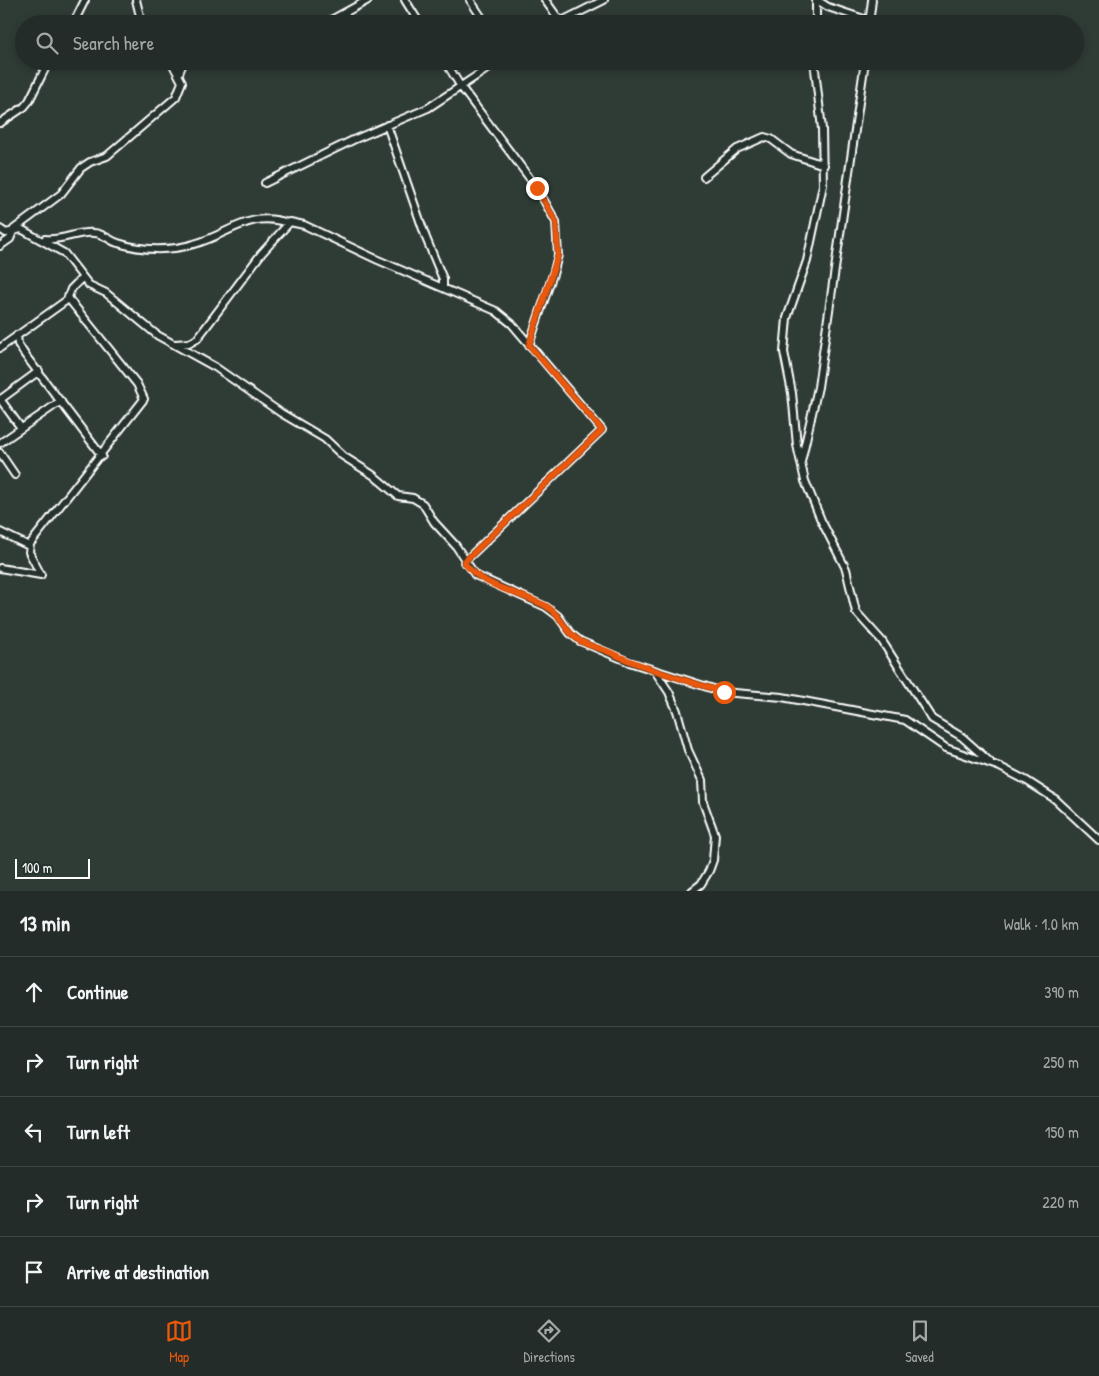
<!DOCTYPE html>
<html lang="en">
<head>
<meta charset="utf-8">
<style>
  body { margin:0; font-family:"Patrick Hand",sans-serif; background:#2f3834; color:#f1f3f6 }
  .scale { position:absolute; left:15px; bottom:12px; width:75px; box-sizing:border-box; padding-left:5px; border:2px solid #fff; border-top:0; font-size:14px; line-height:18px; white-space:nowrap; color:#fff; -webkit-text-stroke:4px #26332d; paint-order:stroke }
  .stop { position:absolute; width:15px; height:15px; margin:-11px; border:4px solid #ea580c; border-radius:50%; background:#fff }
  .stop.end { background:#ea580c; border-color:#fff; box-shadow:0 1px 5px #0008 }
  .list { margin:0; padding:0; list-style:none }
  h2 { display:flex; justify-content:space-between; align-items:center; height:65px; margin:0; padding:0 20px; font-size:21px }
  h2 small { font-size:16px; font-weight:400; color:#a3a7a8 }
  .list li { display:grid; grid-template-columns:32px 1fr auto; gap:15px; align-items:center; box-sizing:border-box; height:70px; padding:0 20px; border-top:1px solid #404845 }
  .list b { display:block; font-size:19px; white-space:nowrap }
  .list em { font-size:16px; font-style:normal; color:#a3a7a8 }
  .icon { flex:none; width:28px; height:28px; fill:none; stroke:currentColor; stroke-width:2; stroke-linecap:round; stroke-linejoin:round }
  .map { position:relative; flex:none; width:1099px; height:891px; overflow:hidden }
  .search { position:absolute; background:#232c28; box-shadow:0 2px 8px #0003; left:15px; right:15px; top:15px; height:55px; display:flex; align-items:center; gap:12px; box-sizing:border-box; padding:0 18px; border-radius:28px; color:#a3a7a8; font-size:19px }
  .sheet { height:415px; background:#232c28 }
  nav { display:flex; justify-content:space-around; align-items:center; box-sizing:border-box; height:70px; border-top:1px solid #404845; background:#232c28; font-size:14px; color:#a3a7a8 }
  nav a { display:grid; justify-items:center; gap:2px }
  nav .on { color:#ea580c }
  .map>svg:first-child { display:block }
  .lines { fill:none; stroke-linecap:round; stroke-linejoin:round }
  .minor-casing { stroke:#fff; stroke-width:10 }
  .minor { stroke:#26332d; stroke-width:6 }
  .route { stroke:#ea580c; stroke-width:6 }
</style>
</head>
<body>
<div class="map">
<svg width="1099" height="891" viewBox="0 0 1099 891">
  <rect width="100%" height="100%" fill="#2f3b35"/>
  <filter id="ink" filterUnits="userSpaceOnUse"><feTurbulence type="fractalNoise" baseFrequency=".02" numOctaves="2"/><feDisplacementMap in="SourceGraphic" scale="10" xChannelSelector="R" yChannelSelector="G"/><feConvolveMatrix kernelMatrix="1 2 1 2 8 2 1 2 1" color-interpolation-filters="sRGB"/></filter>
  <g filter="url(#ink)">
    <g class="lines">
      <g class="minor-casing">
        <path id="minor" d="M136 0 142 24
          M405 0 420 24
          M470 0 486 24
          M545 0 560 21
          M816 0V24
          M817 0 828 7 870 21
          M73 24 85 0
          M324 24 368 0
          M556 24 604 0
          M869 24 872 0
          M445 61 461 87 537 188 556 222 558 255 554 271 529 345
          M814 61 822 129 823 185 807 261 787 318 784 352 792 393 797 445 805 481 821 520 846 569 856 612 882 641 932 719 962 737 990 762
          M179 73 184 61
          M0 123 24 107 29 101 49 61
          M387 125 426 238 443 279V287
          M704 177 737 149 764 137 771 139 791 154 824 165
          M265 183 353 140 428 108 499 61
          M0 229 6 233 21 229 64 253 89 285 106 293 157 335 215 367 281 413 325 439 343 456 373 475 398 496 413 498 423 504 434 522 456 546 475 575 546 607 558 616 570 633 580 641 629 662 723 692 782 697 905 720 946 748 1000 767 1027 781 1055 799 1099 840
          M14 229 61 194 81 168 90 162 107 156 176 97 182 82 171 61
          M45 239C63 241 78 231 94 233 103 233 110 241 118 243 142 251 171 251 194 244 230 234 249 210 288 223
          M0 246 10 239 13 232
          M17 335 18 344 25 355 102 456
          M175 344 190 343 197 339 261 254 290 222 304 225 378 260 496 311 512 324 602 430 464 562
          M0 348 67 300 71 289 82 278
          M0 399 21 428
          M1 399 39 371
          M0 443 61 401
          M0 453 15 475
          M801 462 818 387 865 61
          M0 532 29 546
          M0 568 41 575 29 552 30 544 144 399 137 384 68 298
          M655 671 669 692 677 711 688 750 702 780 703 802 715 835 713 860 709 871 701 884 692 891"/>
      </g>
      <use href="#minor" class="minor"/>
    </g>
  </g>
  <g class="lines" filter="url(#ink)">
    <path class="route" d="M537 188 556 222 558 255 529 345 602 430 464 562C479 586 521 593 546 606 561 614 565 633 580 641 589 646 600 648 609 652 646 669 684 680 724 692"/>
  </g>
</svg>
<div class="scale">100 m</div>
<div class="stop" style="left:724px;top:692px"></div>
<div class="stop end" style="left:537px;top:188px"></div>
<div class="search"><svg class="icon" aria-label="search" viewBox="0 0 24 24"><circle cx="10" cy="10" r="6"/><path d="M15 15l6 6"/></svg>Search here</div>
</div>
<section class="sheet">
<h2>13 min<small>Walk · 1.0 km</small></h2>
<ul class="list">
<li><svg class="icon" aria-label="ahead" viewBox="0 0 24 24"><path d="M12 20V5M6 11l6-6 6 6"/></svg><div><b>Continue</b></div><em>390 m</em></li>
<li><svg class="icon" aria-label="right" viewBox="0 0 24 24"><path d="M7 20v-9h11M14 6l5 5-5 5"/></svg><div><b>Turn right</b></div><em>250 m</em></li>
<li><svg class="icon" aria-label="left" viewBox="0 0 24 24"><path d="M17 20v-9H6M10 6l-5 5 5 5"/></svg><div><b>Turn left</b></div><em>150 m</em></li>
<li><svg class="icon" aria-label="right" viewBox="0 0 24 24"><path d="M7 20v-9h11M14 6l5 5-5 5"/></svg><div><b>Turn right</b></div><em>220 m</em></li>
<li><svg class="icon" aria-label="arrive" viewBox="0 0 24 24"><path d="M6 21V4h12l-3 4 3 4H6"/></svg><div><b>Arrive at destination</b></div></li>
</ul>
</section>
<nav>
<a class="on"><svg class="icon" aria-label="map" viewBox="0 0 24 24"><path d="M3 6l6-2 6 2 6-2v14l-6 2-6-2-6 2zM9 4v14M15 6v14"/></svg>Map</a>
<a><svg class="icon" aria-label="directions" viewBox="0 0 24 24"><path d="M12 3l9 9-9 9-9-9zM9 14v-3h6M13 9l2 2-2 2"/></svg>Directions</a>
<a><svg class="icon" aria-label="saved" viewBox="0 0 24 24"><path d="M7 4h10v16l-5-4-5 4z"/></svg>Saved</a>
</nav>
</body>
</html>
